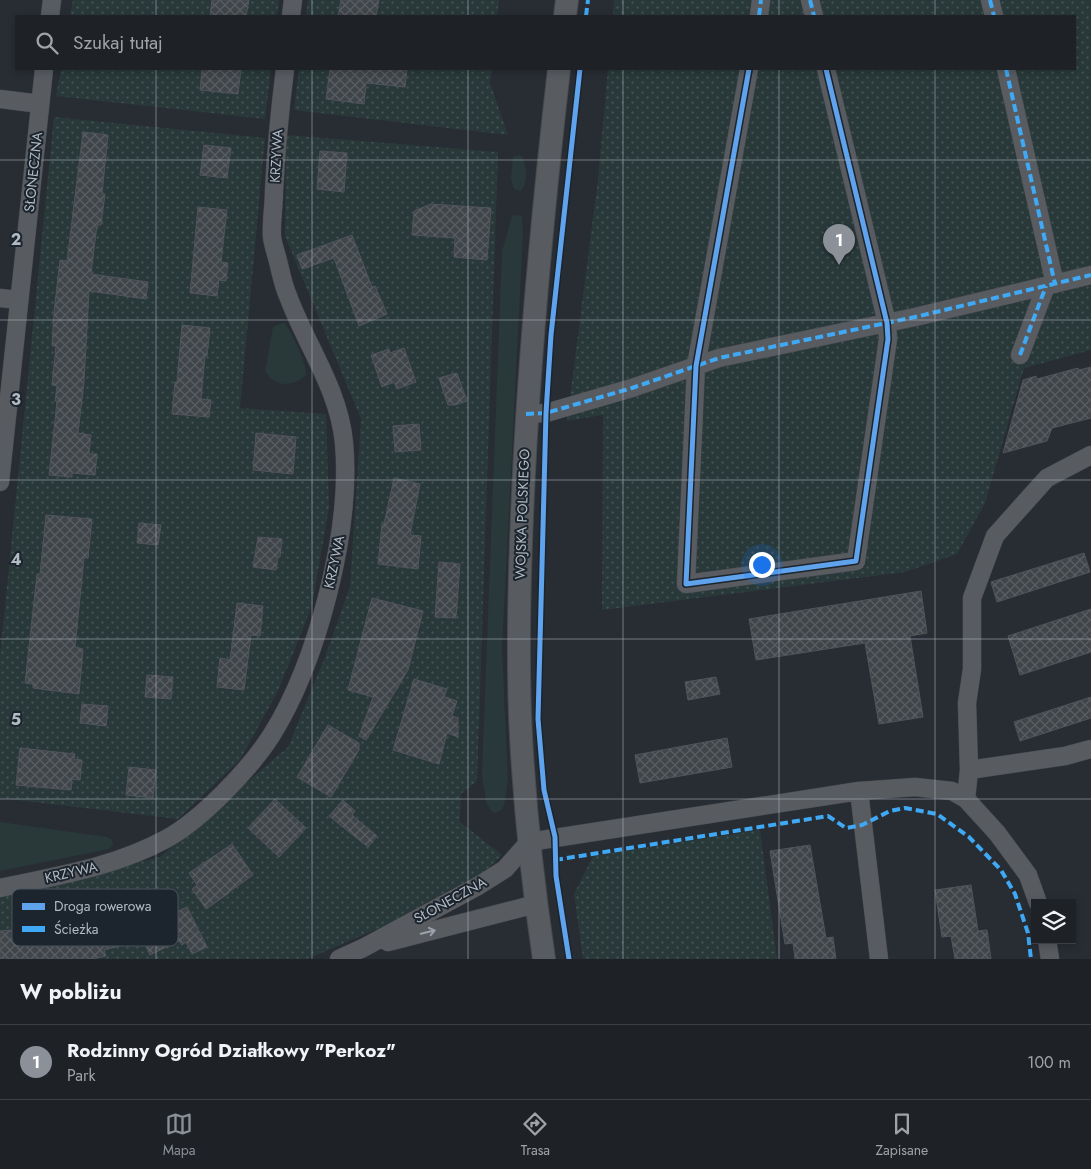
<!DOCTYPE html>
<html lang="pl">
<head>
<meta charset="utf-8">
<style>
  body { margin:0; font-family:Jost,sans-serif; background:#262a2e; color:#f1f3f6 }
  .controls { position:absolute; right:15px; bottom:15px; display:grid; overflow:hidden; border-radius:0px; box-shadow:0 2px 8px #0003 }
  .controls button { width:45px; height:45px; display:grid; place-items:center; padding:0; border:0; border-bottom:1px solid #3c3f43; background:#1e2226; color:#f1f3f6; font:25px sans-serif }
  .you { position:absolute; left:761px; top:564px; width:18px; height:18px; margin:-12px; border:4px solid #fff; border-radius:50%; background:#1a73e8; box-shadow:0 0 0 8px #1a73e833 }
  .badge { display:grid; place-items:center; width:32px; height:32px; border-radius:50%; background:#8c9099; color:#fff; font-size:16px; font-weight:700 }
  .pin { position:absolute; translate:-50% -41px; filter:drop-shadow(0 1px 2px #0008) }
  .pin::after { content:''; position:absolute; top:26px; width:18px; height:15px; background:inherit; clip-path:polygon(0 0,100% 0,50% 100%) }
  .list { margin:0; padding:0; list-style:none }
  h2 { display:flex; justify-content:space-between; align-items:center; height:65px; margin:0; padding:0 20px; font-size:21px }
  h2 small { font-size:16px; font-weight:400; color:#a1a4a7 }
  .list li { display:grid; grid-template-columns:32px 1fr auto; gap:15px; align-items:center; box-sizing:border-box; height:75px; padding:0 20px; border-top:1px solid #3c3f43 }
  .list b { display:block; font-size:19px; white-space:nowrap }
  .list p { margin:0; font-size:16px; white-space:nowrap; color:#a1a4a7 }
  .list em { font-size:16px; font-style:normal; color:#a1a4a7 }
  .icon { flex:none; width:28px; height:28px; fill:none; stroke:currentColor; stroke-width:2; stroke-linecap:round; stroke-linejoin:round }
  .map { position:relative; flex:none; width:1091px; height:959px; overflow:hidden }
  .search { position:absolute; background:#1e2226; box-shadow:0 2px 8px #0003; left:15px; right:15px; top:15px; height:55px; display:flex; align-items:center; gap:12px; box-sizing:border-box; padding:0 18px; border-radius:0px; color:#a1a4a7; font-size:19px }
  .sheet { height:140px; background:#1e2226 }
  nav { display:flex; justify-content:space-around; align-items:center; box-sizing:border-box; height:70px; border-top:1px solid #3c3f43; background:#1e2226; font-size:14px; color:#a1a4a7 }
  nav a { display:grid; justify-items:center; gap:2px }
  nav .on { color:#8c9099 }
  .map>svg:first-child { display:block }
  .grass { fill:#293939 }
  .garden { fill:url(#garden-dots) }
  .building { fill:url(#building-cross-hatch); stroke:#50545b }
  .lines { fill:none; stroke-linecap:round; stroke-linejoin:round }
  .minor-casing { stroke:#46494e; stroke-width:19 }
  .tertiary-casing { stroke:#46494e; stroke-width:24 }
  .minor { stroke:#585c61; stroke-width:18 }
  .tertiary { stroke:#585c61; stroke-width:22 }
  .quiet { stroke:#3fa9f5; stroke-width:4; stroke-dasharray:8 4; stroke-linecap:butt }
  .cycleway-casing { stroke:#1c242d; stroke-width:8 }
  .cycleway { stroke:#60a3ed; stroke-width:5 }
  .oneway { stroke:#9ca2ab }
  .grid { fill:none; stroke:#b2bac4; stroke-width:1; stroke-opacity:0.55 }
  .labels { text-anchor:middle; stroke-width:4; stroke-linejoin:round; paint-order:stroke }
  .street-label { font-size:14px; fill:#b2bac4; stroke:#1c242d }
  .key { fill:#1c242d; stroke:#49515a; stroke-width:1 }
  .key-label { font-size:14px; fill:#b2bac4 }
  .grid-label { font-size:16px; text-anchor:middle; font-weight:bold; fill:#b2bac4; stroke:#1c242d; stroke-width:4; stroke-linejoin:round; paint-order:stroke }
</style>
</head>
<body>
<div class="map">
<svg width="1091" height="959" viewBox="0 0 1091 959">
  <defs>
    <pattern id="garden-dots" width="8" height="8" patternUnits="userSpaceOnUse" patternTransform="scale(1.25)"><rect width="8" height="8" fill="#293939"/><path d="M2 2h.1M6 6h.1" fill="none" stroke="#465454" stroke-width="1.8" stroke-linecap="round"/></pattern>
    <pattern id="building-cross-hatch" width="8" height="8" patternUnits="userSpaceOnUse" patternTransform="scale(1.25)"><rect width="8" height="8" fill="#40454a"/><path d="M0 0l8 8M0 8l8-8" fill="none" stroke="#595e62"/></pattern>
  </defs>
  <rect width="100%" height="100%" fill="#282d33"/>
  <path class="grass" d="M519 155 523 157C526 169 529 181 521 191L514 189 511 178 513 157Z
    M517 215 522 216 523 233 502 649 508 780 504 806 499 812 493 813 486 802 482 774 502 251 512 216Z
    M285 323C293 336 306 360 306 375 294 387 274 388 265 371L273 327 279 324Z
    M0 822 107 837 112 840 113 845 109 849 0 871Z"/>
  <path class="garden" d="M73 0H279L277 16H70Z
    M308 0H499L497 16H306Z
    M614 0H1091V350L1024 368 985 503 957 554 905 572 602 610 603 415 567 421 598 179 608 69H1075V16H613Z
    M61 69H271L265 119 56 96Z
    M299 69H492L490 83 508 135 294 110Z
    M54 117 265 138 240 408 326 414 329 507 312 606 278 691 240 760 178 819 0 798V656Z
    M286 135 498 152 477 781 461 794 460 822 502 855 480 876 391 923 307 959H0V897L160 857 288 747 325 657 350 586 361 419 285 236Z
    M760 830 777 959H583L574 894 593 856Z"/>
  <path class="building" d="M212 0H249L246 16H210Z
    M341 0H379L376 16H338Z
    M202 69H241L238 94 200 90Z
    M330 69H407L405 87 366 83 364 104 326 99Z
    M83 132 108 135 102 194H105L101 225H97L91 274 148 282 146 299 89 291 84 382 78 433 91 435 89 454H97L95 475 72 473V477L49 475 57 401H55L57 386 52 385 56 346H52L54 312 60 260 67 261Z
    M204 145 231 148 227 178 200 175Z
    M320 151 347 153 344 192 317 189Z
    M431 204 491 208 487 260 454 257 455 238 412 235 414 211Z
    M198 207 227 210 221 262 228 263 226 281 219 280 217 296 190 293Z
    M352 235 372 287 375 286 387 314 359 326 334 258 302 269 297 255Z
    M182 325 210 328 207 356H205L201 399 211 400 209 417 172 414 175 382H177Z
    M404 348 416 382 397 389 394 382 382 387 371 355 389 349 390 353Z
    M1091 367V418L1052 428 1047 441 1003 453 1023 380 1036 376 1037 379 1078 368 1079 370Z
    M457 373 467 401 455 405H448L439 378Z
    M419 424 421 450 395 452 393 426Z
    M256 433 296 437 293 474 253 470Z
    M394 478 420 484 410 535 421 536 418 569 378 564 382 524H384Z
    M46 515 92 519 88 558H84L75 647 83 649 79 694 33 688V684L25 683 37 574H40Z
    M139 523 161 525 158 545 137 543Z
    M258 537 282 539 280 557H278L276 570 253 567Z
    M1084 553 1090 572 997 602 991 582Z
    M439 562 460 564 456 618 435 617Z
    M921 591 927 633 910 636 923 717 879 724 865 643 756 660 749 619Z
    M372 598 423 611 408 670 366 740 359 736 373 697 348 690Z
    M237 603 263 606 260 636 251 635 244 690 217 687 220 658 230 660Z
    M1091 609V652L1020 675 1008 636Z
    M147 675 173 677 171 699 145 697Z
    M716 677 720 694 688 700 685 682Z
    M414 679 447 689 444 697 457 701 452 716 458 718V737L447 733 439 764 393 750Z
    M1091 697V718L1020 741 1014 722Z
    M82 704 108 706 106 726 80 723Z
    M328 725 359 743V750L331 797 297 777Z
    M727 738 732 767 640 783 635 755Z
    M20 748 75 754 74 759 82 760 80 780 72 779 71 790 16 785Z
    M129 767 156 770 153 798 126 795Z
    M275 799 306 828 279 857 248 828Z
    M343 800 355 811 352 815 377 836 368 847 329 816Z
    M232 844 253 875 229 892V893L206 909 192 889 197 885 189 873Z
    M810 845 826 938 833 937 836 959H795L793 943 785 944 770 851Z
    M971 885 978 931 987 930 991 959H955L951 936 942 937 935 890Z
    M187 907 207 947 192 954 186 942 182 945 179 941 150 955 143 940 104 950 106 956 92 959H0V931L27 929V933L109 915 114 931 163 908 168 916Z"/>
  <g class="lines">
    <g class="minor-casing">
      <path id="minor" d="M810 0 814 16
        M990 0 994 16
        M50 16 52 0
        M291 16 293 0
        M759 16 761 0
        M749 69 696 366 686 584 856 561 888 339 887 323 826 69
        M1006 69 1055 284
        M0 99 40 104
        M0 298 18 300
        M1020 355 1046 286
        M526 414 546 413 632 388 719 358 915 317 1091 275
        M0 482 44 69
        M969 770 1065 756 1091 749
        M859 791 879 959
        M966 799 969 770 967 703 972 669V598L995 536 1047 478 1091 455
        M0 888C56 876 115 867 166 839 201 820 249 770 271 736 317 663 352 530 344 443 339 389 306 345 288 296 283 285 281 273 278 261 276 253 273 245 272 237 271 222 274 206 274 191 276 150 280 109 285 69
        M1047 940 1050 959
        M388 942 536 904
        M339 959 363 948 478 886 505 869 529 842 859 791 915 787 952 791 966 799 997 833 1028 875 1038 903"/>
    </g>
    <g class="tertiary-casing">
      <path id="tertiary" d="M565 16 567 0
        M544 959C533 885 525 811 521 736 517 663 519 589 522 516 528 366 542 218 559 69"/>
    </g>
    <use href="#minor" class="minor"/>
    <use href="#tertiary" class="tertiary"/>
    <path class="quiet" d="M810 0 814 16
      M990 0 994 16
      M586 16 588 0
      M759 16 761 0
      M1006 69 1055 284
      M1020 355 1046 286
      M526 414 546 413 632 388 719 358 915 317 1091 275
      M555 860 828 816 846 828 862 825 890 811 905 808 937 814 969 837 1001 870 1015 894 1028 933 1031 959"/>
    <g class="cycleway-casing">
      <path id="cycleway" d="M749 69 696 366 686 584 856 561 888 339 887 323 826 69
        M569 959 556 876 555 837 544 790 538 719 546 413 551 335 580 69"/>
    </g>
    <use href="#cycleway" class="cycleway"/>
  </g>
  <defs><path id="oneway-shaft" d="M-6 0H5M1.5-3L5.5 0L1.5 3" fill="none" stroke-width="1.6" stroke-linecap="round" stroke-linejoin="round" transform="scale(1.25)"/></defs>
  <use class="oneway" href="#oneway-shaft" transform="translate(428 932) rotate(-14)"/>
  <path class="grid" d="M156 0V16M312 0V16M468 0V16M623 0V16M779 0V16M935 0V16M156 69V959M312 69V959M468 69V959M623 69V959M779 69V959M935 69V959M0 160H1091M0 320H1091M0 480H1091M0 639H1091M0 799H1091"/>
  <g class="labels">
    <g class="street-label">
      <text transform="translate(276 156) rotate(-87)" y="5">KRZYWA</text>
      <text transform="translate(33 172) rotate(-84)" y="5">SŁONECZNA</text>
      <text transform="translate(522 514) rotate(-88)" y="5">WOJSKA POLSKIEGO</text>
      <text transform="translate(334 562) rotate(-78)" y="5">KRZYWA</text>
      <text transform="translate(71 872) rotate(-13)" y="5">KRZYWA</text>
      <text transform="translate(450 900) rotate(-29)" y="5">SŁONECZNA</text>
    </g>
  </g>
  <rect x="12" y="889" width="166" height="57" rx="8" class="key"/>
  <rect x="22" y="903" width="23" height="7" fill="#60a3ed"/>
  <rect x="22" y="926" width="23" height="6" fill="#3fa9f5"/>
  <g class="key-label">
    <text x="54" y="911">Droga rowerowa</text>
    <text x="54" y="934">Ścieżka</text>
  </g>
  <g class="grid-label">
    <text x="16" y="245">2</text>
    <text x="16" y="405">3</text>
    <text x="16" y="565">4</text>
    <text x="16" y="725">5</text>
  </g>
</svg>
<div class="controls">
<button><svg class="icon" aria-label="layers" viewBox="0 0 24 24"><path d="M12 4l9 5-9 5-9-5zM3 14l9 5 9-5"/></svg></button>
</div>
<div class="you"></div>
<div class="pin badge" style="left:839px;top:265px">1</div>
<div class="search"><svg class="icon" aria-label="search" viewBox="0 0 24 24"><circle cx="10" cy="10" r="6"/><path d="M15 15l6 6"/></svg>Szukaj tutaj</div>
</div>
<section class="sheet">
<h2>W pobliżu<small></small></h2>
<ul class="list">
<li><span class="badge">1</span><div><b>Rodzinny Ogród Działkowy &quot;Perkoz&quot;</b><p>Park</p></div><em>100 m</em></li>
</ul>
</section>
<nav>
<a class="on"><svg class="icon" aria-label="map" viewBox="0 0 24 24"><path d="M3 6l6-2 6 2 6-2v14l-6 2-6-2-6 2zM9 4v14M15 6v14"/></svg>Mapa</a>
<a><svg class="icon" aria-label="directions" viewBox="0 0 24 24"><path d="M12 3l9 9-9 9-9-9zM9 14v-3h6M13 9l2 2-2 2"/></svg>Trasa</a>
<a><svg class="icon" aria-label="saved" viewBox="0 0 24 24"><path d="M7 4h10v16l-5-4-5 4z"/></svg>Zapisane</a>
</nav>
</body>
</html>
